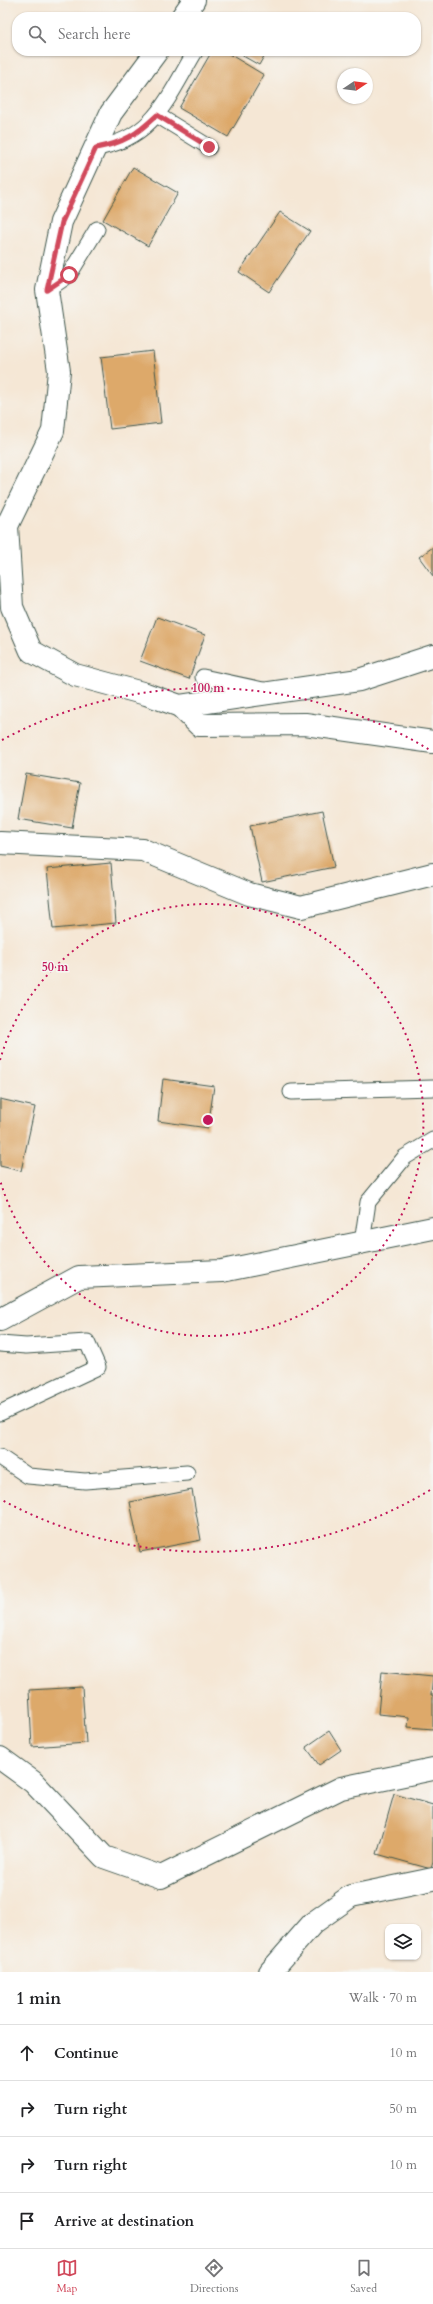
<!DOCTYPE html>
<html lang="en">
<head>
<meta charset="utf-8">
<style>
  body { margin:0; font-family:Cardo,serif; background:#f2f2f2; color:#202124 }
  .controls { position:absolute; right:12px; bottom:12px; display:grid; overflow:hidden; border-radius:8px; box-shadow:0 1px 3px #0004 }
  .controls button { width:36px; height:36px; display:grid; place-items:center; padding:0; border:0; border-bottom:1px solid #e0e0e0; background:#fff; color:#202124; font:20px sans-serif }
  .compass { position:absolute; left:337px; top:68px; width:36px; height:36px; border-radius:50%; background:#fff; box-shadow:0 1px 3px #0004; rotate:77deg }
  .stop { position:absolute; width:12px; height:12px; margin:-9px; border:3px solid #d1495b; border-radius:50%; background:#fff }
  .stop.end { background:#d1495b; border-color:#fff; box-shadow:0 1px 4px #0008 }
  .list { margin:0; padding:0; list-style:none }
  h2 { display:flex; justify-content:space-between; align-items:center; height:52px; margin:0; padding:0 16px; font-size:17px }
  h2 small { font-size:13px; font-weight:400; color:#757577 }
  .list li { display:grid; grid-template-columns:26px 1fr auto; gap:12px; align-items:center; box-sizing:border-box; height:56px; padding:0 16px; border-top:1px solid #e0e0e0 }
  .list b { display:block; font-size:15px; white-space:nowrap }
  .list em { font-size:13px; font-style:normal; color:#757577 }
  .icon { flex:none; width:22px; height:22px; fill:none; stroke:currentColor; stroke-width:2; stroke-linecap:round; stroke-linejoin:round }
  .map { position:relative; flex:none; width:433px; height:1972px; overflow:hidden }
  .search { position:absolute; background:#fff; box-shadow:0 1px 3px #0004; left:12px; right:12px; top:12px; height:44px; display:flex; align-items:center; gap:10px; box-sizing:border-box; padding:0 14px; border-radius:16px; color:#757577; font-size:15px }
  .sheet { height:276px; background:#fff }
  nav { display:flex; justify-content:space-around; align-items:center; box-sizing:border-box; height:56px; border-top:1px solid #e0e0e0; background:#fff; font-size:11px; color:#757577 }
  nav a { display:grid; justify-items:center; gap:2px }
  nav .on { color:#d1495b }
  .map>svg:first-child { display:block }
  .building { fill:#dda96b }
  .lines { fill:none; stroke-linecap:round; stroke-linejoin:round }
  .service-casing { stroke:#3f564c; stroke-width:17 }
  .minor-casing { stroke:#3f564c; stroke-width:24 }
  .tertiary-casing { stroke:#3f564c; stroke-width:24 }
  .service { stroke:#fff; stroke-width:15 }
  .minor { stroke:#fff; stroke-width:22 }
  .tertiary { stroke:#fff; stroke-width:22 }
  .route { stroke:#d1495b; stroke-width:5 }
  .ring { fill:none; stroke:#c2185b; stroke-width:2; stroke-dasharray:2 4 }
  .centre { fill:#c2185b; stroke:#f6f6f2; stroke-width:2 }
  .ring-label { font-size:12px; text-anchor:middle; font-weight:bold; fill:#c2185b; stroke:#f6f6f2; stroke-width:3; stroke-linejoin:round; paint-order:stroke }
</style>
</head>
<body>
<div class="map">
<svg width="433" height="1972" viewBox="0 0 433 1972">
  <rect width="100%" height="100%" fill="#f6f6f2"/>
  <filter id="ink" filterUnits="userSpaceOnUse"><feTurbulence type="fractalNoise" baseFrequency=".025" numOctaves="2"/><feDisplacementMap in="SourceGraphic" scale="8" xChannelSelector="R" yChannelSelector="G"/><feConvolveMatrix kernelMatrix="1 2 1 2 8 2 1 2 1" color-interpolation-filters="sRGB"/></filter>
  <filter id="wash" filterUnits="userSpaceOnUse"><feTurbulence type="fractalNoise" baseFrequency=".012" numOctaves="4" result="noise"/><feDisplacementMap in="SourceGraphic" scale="16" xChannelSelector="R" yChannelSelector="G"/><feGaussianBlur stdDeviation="0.9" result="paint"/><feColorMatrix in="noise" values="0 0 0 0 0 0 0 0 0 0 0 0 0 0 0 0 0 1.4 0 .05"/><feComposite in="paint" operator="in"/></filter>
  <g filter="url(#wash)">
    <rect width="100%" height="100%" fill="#f5e7d5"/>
    <g id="blocks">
      <path class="building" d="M212 51H224L264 75 228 137 179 108Z
        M246 51H267L259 65 243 56Z
        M133 167 178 193 148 246 103 220Z
        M280 212 310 231 269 292 239 272Z
        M153 351 161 423 110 429 101 357Z
        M433 547V576L419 557Z
        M157 617 205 635 189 679 140 661Z
        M26 774 80 783 72 828 18 819Z
        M322 811 334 867 262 882 250 826Z
        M111 863 116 923 53 929 47 869Z
        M163 1079 214 1086 208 1128 158 1121Z
        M0 1099 35 1107 21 1171 0 1166Z
        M192 1490 201 1540 140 1552 130 1502Z
        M382 1671 433 1676 431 1695H433V1729L408 1727 409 1717 378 1714Z
        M82 1687 86 1743 32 1747 29 1690Z
        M329 1731 341 1750 319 1765 306 1747Z
        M394 1794 433 1805V1862L431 1869 377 1854Z"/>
    </g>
  </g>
  <g filter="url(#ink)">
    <use href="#blocks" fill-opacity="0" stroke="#3f564c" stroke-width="1"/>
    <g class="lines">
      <g class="service-casing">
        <path id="service" d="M157 115 209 147
          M96 148C154 139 168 97 195 52
          M47 290 69 275 97 229
          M203 677 263 690
          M291 1092 433 1088
          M362 1243 368 1202 405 1157 433 1140
          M0 1344 26 1346 87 1342 98 1367 0 1413
          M0 1457 28 1476 85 1481 187 1473"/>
      </g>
      <g class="minor-casing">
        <path id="minor" d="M180 706 199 725 305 724 433 742
          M0 843 143 850 249 894 301 907 433 874
          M0 1320 79 1277 222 1271 433 1228
          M0 1758 33 1782 104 1857 161 1877 341 1788 433 1769
          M270 1972 313 1923 351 1896 433 1879"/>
      </g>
      <g class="tertiary-casing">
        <path id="tertiary" d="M182 17 194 0
          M157 51 111 113 61 222 47 290 59 371 53 431 7 526 12 607 31 651 75 675 146 694 180 706 359 680 433 656"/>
      </g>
      <use href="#service" class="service"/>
      <use href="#minor" class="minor"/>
      <use href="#tertiary" class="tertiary"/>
    </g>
  </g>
  <g class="lines" filter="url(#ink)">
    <path class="route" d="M69 275 47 290 62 222 96 148C124 143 137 134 157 115L209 147"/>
  </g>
  <g class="ring">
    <path d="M0 1060A216 216 0 1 1 0 1180"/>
    <path d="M430 1490A432 432 0 0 1 2 1500M2 740A432 432 0 0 1 430 750"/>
  </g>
  <circle cx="208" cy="1120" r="6" class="centre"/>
  <g class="ring-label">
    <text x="208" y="692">100 m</text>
    <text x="55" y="971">50 m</text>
  </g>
</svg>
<div class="controls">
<button><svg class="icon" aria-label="layers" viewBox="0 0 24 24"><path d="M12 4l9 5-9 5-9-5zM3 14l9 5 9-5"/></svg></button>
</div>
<svg class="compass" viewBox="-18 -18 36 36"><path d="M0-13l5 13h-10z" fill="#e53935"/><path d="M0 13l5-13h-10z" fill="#757577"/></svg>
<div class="stop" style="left:69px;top:275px"></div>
<div class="stop end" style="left:209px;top:147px"></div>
<div class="search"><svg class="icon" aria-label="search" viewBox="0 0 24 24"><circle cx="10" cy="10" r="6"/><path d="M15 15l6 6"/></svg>Search here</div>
</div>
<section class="sheet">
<h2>1 min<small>Walk · 70 m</small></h2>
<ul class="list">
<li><svg class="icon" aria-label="ahead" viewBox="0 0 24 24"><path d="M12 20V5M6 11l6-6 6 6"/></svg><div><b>Continue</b></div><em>10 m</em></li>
<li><svg class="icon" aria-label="right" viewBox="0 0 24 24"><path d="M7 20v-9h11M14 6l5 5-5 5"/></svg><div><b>Turn right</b></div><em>50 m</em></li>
<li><svg class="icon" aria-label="right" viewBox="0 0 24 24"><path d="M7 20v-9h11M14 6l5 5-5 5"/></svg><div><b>Turn right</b></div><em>10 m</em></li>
<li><svg class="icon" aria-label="arrive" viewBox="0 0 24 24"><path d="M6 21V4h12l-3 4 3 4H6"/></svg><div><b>Arrive at destination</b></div></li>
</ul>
</section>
<nav>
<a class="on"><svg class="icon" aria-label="map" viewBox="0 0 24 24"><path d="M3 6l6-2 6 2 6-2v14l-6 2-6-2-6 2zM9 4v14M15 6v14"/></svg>Map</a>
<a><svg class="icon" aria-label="directions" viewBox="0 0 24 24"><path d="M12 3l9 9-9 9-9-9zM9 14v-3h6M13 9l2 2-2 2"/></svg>Directions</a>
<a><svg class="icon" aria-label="saved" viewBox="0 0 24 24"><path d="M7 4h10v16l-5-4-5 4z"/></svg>Saved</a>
</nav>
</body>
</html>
